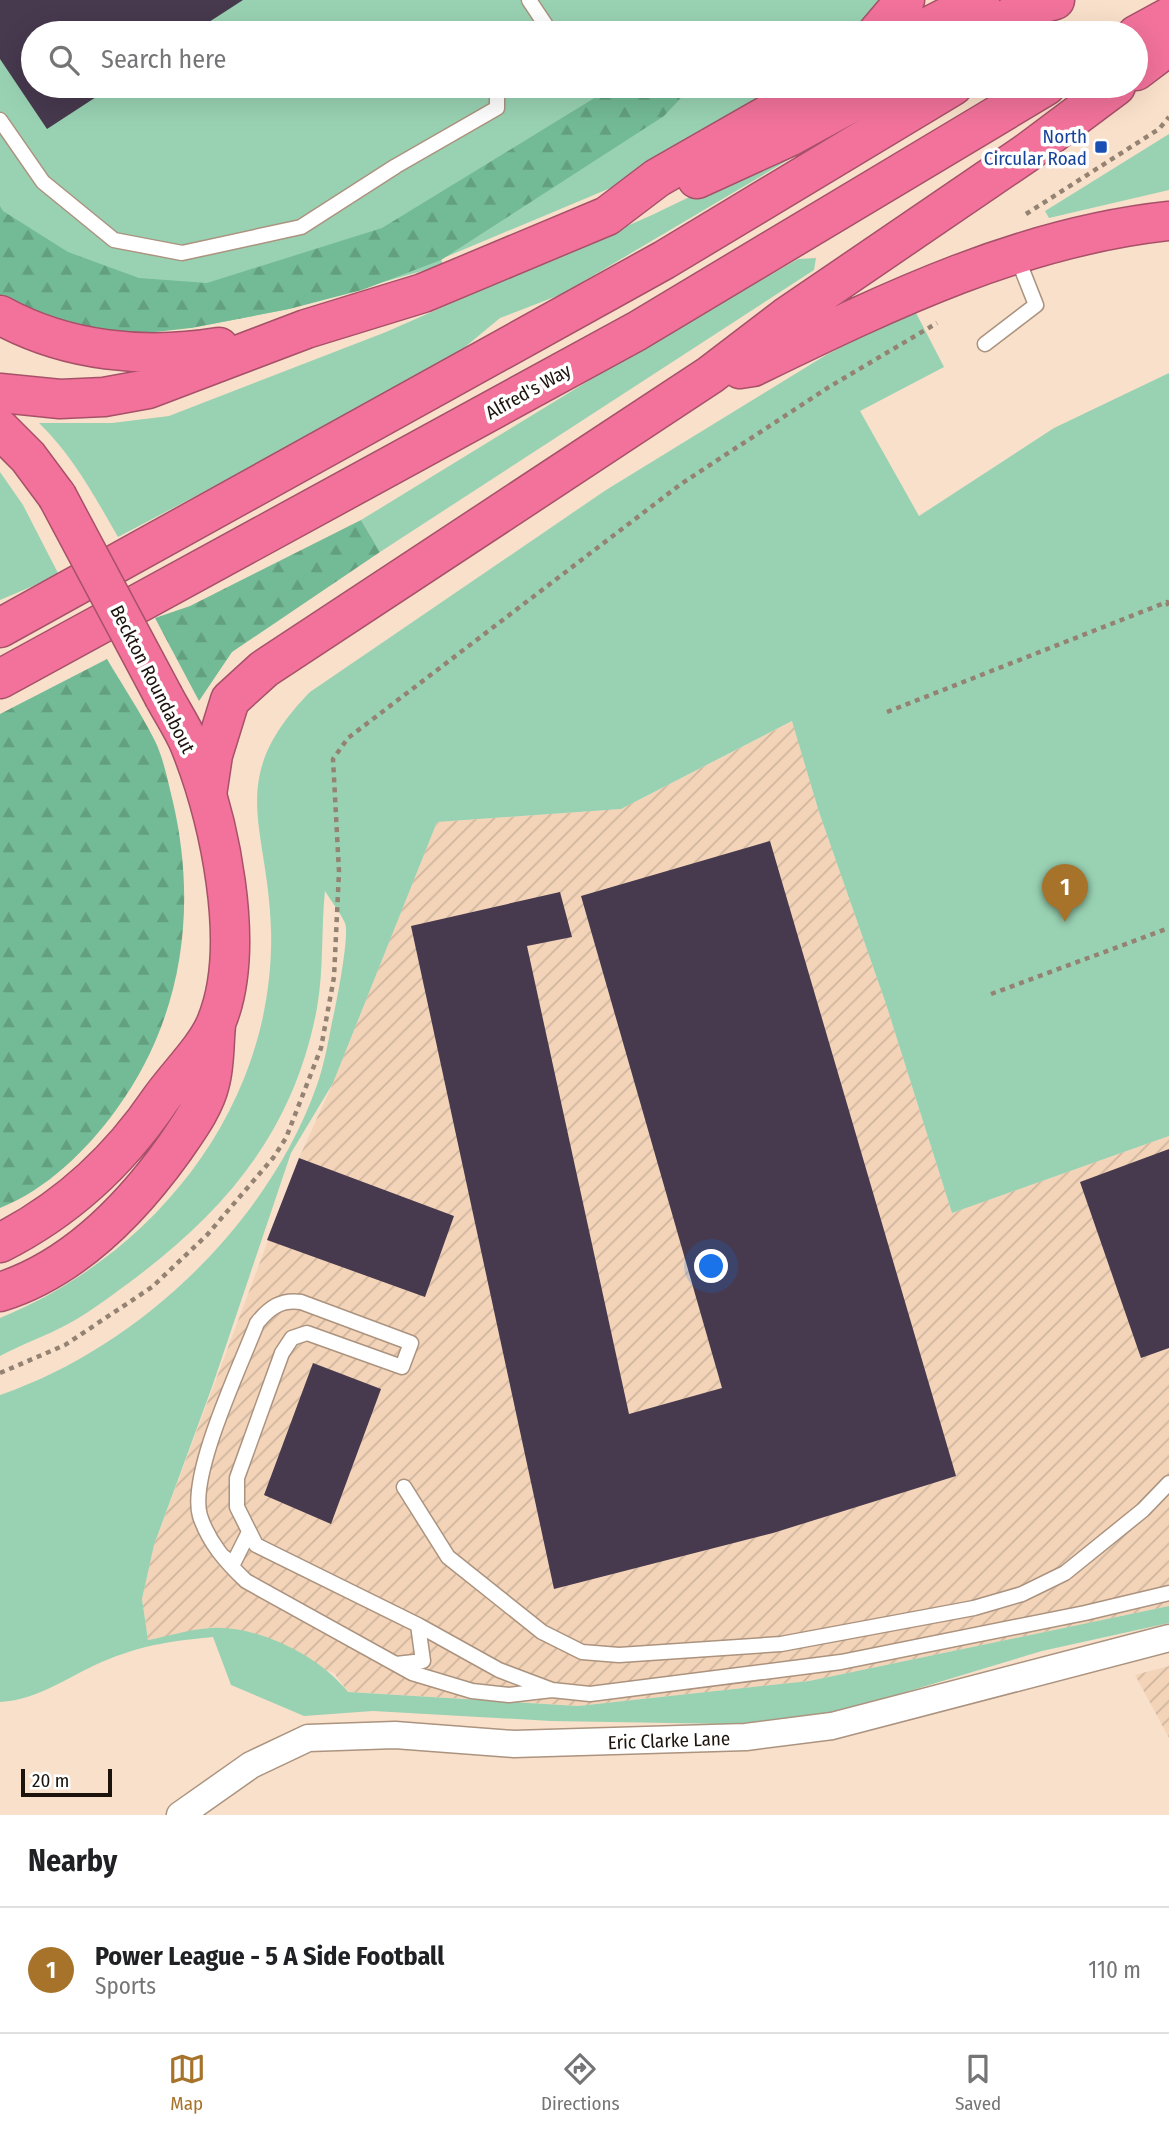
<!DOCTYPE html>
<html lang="en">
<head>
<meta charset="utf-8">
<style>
  body { margin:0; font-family:"Fira Sans Condensed",sans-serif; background:#f2f2f2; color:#202124 }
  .scale { position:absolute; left:21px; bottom:18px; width:91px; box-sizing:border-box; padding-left:7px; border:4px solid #1c130c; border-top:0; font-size:19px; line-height:24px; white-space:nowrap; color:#1c130c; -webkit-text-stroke:5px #fff; paint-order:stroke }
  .you { position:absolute; left:712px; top:1267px; width:24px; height:24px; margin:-18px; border:5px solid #fff; border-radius:50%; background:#1a73e8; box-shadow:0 0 0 10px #1a73e833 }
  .badge { display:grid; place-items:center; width:46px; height:46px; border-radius:50%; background:#a7732b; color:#fff; font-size:23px; font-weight:700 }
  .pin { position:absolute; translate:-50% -58px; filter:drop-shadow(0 2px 4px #0008) }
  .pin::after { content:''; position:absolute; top:37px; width:24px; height:21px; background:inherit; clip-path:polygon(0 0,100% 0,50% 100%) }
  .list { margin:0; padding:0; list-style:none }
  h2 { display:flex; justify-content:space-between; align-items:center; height:91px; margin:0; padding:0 28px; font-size:30px }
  h2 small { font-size:23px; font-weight:400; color:#757577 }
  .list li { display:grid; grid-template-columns:46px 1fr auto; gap:21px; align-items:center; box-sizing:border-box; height:126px; padding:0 28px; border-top:2px solid #e0e0e0 }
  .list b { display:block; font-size:26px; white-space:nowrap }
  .list p { margin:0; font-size:23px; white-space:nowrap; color:#757577 }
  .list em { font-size:23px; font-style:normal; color:#757577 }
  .icon { flex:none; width:38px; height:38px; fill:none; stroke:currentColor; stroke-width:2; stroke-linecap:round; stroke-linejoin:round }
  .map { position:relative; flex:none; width:1169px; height:1815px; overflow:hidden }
  .search { position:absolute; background:#fff; box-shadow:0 7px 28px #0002; left:21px; right:21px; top:21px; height:77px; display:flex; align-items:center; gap:18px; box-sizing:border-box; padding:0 24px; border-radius:38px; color:#757577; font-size:26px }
  .sheet { height:217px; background:#fff }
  nav { display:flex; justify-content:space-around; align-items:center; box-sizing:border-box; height:98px; border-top:2px solid #e0e0e0; background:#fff; font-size:19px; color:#757577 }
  nav a { display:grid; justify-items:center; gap:4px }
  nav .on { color:#a7732b }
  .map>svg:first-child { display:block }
  .industrial { fill:url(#industrial-furrows) }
  .grass { fill:#99d2b3 }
  .forest { fill:url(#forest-firs) }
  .building { fill:#47394e }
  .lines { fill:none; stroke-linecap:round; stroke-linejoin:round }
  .lane-casing { stroke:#ab937f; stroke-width:17 }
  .street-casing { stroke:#ab937f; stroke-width:29 }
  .highway-casing { stroke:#a75169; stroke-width:41 }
  .path { stroke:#948273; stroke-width:4.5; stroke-dasharray:5 5; stroke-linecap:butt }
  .lane { stroke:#fff; stroke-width:14 }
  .street { stroke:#fff; stroke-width:26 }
  .highway { stroke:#f2729b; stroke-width:38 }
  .highway-bridge-casing { stroke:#a75169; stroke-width:41; stroke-linecap:butt }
  .highway-bridge { stroke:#f2729b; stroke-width:38 }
  .transit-dot { fill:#1a4fb4; stroke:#fff; stroke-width:2.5 }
  .labels { text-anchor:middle; stroke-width:7; stroke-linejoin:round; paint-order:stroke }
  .transit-label { font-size:19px; fill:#164399; stroke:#fff; text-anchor:end }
  .street-label { font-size:19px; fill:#1c130c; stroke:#fff }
</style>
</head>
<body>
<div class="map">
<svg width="1169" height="1815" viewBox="0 0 1169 1815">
  <defs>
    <pattern id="industrial-furrows" width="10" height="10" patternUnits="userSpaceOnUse" patternTransform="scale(1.75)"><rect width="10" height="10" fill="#f3d4b9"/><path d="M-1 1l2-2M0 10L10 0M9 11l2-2" fill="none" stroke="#d0b59e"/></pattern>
    <pattern id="forest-firs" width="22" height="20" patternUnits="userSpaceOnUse" patternTransform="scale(1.75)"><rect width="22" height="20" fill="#73bb96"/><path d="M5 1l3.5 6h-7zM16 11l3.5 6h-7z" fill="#63a080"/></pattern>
  </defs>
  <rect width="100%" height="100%" fill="#f9e0ca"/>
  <path class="industrial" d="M793 721 819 812 886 1004 952 1213 1169 1136V1606L809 1681 578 1706 348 1692 334 1673 213 1627 148 1640 142 1599 154 1545 299 1158 333 1083 437 822 621 809Z
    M1169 1666V1738L1135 1675Z"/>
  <path class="grass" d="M0 0H885L854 33H33V86H777L620 184 441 259 443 265 289 309 191 328 0 301Z
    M888 101 562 294 500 318 441 367 118 537C95 497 73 456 39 423H112L169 416 386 332 652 215Z
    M1169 134V190L1049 218 1045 211Z
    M816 258 814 270 380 552 361 520 634 353 798 259Z
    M914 309 944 367 860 411 919 516 1054 428 1169 373V1136L952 1213 886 1004 819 812 792 721 621 809 437 822 333 1083 291 1153 212 1387 154 1545 142 1599 148 1640C169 1636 190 1629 211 1628 258 1625 320 1656 348 1692L578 1706 809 1681 1169 1606V1623L1042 1651 823 1717 730 1724 551 1721 373 1711 304 1716 231 1685 213 1637C173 1641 147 1644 109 1659 73 1673 40 1700 0 1702V1395C139 1347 268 1224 317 1085 324 1065 328 1043 332 1022 336 1006 350 934 345 923 340 912 331 901 325 891 321 929 324 969 317 1008 295 1126 231 1205 138 1276 115 1293 92 1311 68 1324 46 1336 22 1344 0 1356V1318C157 1254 276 1103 271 929 268 824 224 780 310 692L606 490 826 355Z
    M0 472 23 505 59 575 0 600Z"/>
  <path class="forest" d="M614 86H692L664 116 441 260 362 290 289 309 191 328 128 335 64 328 0 300V206L3 211 68 252 139 278 207 283 382 228Z
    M361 520 380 552 232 652 199 701 155 618 190 606Z
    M107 659C123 686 141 713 155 741 164 760 168 782 173 802 198 910 182 1020 116 1110 87 1150 46 1190 0 1208V714Z"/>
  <path class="building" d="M0 0H243L192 33H33V86H113L47 129 0 59Z
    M770 841 956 1476 773 1533 554 1589 411 926 560 892 572 937 527 946 629 1414 722 1388 581 896Z
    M1169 1149V1348L1141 1358 1080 1182Z
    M299 1158 454 1216 425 1297 267 1240Z
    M313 1363 381 1389 331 1524 264 1495Z"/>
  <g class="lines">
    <g class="lane-casing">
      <path id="lane" d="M529 0 551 33
        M0 120 43 182 114 240 182 253 301 227 396 166 497 108V86
        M985 344 1036 305 1017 257
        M404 1487 448 1557 542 1632 582 1652 619 1655 781 1644 974 1608 1022 1594 1065 1573 1143 1510 1169 1483
        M224 1557 233 1564 249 1532
        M396 1664 423 1661 418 1625
        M552 1690 499 1670 418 1625 256 1545 237 1507V1478L282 1353 292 1338 307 1333 402 1367 411 1343 301 1302C281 1299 269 1308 257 1323 241 1365 188 1475 200 1516 209 1543 226 1562 246 1581L412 1673 472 1691 509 1695 552 1690 590 1694 841 1662 1085 1613 1169 1593"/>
    </g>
    <g class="street-casing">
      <path id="street" d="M180 1815 251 1765 308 1738 395 1735 514 1744 746 1737 832 1726 1169 1638"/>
    </g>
    <g class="highway-casing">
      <path id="highway" d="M877 33 905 0
        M916 33 980 0
        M980 33 1027 8 1055 0
        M1136 35 1169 17
        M1136 71 1169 46
        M697 179 789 137 882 86
        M0 315C67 352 145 359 219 347
        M740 369 753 367C887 302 1019 237 1169 221
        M0 393 60 399 104 397 148 389 306 329 423 293 607 216 657 178 818 86
        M0 429 28 457 57 496
        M0 628 664 260 953 86
        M0 679 637 331 1046 86
        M207 795 213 755 230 700 264 669 710 375 786 317 1025 154 1116 86
        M0 1243C67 1209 118 1162 160 1100 176 1077 206 1048 216 1023 248 947 219 817 189 743 182 727 172 712 164 697
        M0 1292C73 1269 131 1209 174 1149 187 1130 205 1106 210 1083 215 1065 214 1044 216 1025"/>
    </g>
    <path class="path" d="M1026 214 1159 129 1169 117
      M887 712 1167 602 1169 607
      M991 994 1169 928
      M0 1373 65 1345 152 1287 207 1235 273 1158 286 1138 321 1048 334 977 339 872 333 759 348 738 681 484 829 387 937 323"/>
    <use href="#lane" class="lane"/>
    <use href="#street" class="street"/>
    <use href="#highway" class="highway"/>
    <g class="highway-bridge-casing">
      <path id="highway-bridge" d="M57 496 164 697"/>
    </g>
    <use href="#highway-bridge" class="highway-bridge"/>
  </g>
  <rect class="transit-dot" x="1094" y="140" width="14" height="14" rx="3.5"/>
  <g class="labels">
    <g class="transit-label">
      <text x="1087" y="143">North<tspan x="1087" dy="22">Circular Road</tspan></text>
    </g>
    <g class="street-label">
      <text transform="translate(528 391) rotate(-29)" y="7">Alfred's Way</text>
      <text transform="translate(153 679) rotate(63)" y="7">Beckton Roundabout</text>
      <text transform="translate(669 1740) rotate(-2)" y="7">Eric Clarke Lane</text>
    </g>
  </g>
</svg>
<div class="scale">20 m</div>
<div class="you"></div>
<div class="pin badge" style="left:1065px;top:922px">1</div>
<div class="search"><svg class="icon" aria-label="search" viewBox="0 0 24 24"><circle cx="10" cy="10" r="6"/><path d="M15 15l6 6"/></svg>Search here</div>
</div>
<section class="sheet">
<h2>Nearby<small></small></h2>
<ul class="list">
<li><span class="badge">1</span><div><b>Power League - 5 A Side Football</b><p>Sports</p></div><em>110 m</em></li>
</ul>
</section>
<nav>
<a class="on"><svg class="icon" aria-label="map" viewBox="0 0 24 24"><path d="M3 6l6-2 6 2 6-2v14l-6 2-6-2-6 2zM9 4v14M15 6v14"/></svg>Map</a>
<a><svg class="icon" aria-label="directions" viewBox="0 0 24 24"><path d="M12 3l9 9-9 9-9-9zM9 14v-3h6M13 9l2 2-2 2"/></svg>Directions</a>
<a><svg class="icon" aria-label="saved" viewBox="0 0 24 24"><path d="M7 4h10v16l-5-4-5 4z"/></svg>Saved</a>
</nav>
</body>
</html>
